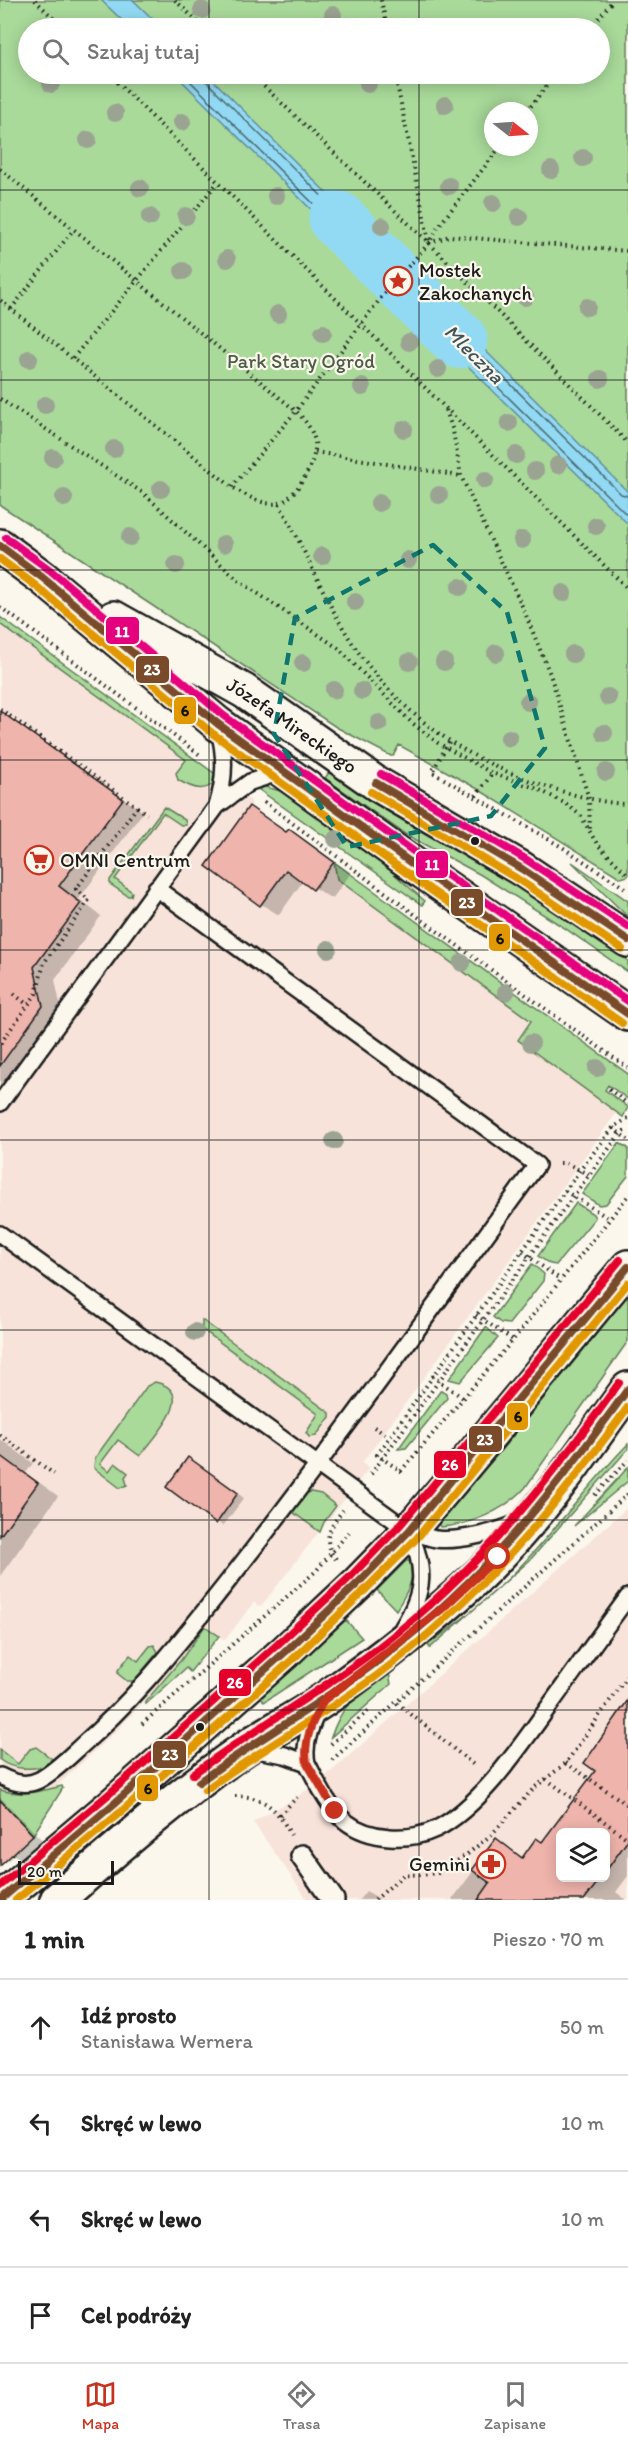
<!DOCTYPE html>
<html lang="pl">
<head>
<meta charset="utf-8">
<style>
  body { margin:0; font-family:Itim,sans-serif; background:#f6f6f6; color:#222 }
  .controls { position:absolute; right:18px; bottom:18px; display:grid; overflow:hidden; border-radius:9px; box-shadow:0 3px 15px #0003 }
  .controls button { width:54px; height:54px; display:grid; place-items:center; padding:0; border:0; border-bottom:2px solid #e0e0e0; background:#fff; color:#222; font:30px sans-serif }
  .compass { position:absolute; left:484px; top:102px; width:54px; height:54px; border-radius:50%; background:#fff; box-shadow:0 3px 15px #0003; rotate:107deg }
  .scale { position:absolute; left:18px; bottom:15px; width:96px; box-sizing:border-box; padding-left:6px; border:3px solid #1c1c1c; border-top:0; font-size:16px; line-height:21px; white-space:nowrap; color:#1c1c1c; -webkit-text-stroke:4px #fbf7ec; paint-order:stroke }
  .stop { position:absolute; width:18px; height:18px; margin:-14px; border:4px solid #c8321e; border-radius:50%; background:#fff }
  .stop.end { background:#c8321e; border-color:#fff; box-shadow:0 2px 6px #0008 }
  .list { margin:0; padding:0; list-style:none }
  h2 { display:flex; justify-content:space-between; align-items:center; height:78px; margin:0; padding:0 24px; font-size:26px }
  h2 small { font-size:20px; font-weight:400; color:#767676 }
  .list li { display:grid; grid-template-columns:39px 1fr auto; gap:18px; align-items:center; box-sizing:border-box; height:96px; padding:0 24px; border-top:2px solid #e0e0e0 }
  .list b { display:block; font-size:22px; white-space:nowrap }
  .list p { margin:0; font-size:20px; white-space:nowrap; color:#767676 }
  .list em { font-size:20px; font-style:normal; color:#767676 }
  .icon { flex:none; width:33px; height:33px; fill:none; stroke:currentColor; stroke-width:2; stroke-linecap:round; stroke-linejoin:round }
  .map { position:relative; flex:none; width:628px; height:1900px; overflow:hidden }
  .search { position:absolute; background:#fff; box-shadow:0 3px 15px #0003; left:18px; right:18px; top:18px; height:66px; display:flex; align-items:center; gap:15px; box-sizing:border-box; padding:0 21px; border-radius:33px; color:#767676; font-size:22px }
  .sheet { height:462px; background:#fff }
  nav { display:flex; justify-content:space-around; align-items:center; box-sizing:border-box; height:84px; border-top:2px solid #e0e0e0; background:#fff; font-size:16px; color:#767676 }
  nav a { display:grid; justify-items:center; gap:3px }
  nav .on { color:#c8321e }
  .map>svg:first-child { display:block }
  .built { fill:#f7e3d9; fill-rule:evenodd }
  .green { fill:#a9da9a; stroke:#627b5b; stroke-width:1.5; fill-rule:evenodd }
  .water { fill:#92daf3; stroke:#638e9d; stroke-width:1.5 }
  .shadow { fill:#0003; fill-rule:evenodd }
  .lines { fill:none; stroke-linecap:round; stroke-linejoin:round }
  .shore { stroke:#4b6872; stroke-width:1.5 }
  .river { stroke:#92daf3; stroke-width:57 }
  .building { fill:#efb4ac; stroke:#1c1c1c; stroke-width:1.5 }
  .service-casing { stroke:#1c1c1c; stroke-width:20 }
  .pedestrian-casing { stroke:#1c1c1c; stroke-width:26 }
  .tertiary-casing { stroke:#1c1c1c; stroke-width:38 }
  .secondary-casing { stroke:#1c1c1c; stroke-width:38 }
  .path { stroke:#1c1c1c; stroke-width:4; stroke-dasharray:1.5 4.5; stroke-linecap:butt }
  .service { stroke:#fbf7ec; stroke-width:15 }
  .pedestrian { stroke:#fbf7ec; stroke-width:21 }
  .tertiary { stroke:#fbf7ec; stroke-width:33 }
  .secondary { stroke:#fbf7ec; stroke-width:33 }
  .bus-1-casing { stroke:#fbf7ec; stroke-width:12 }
  .bus-2-casing { stroke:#fbf7ec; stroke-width:12 }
  .bus-3-casing { stroke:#fbf7ec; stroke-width:12 }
  .bus-4-casing { stroke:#fbf7ec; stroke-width:12 }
  .bus-1 { stroke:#7a4b2a; stroke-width:8 }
  .bus-2 { stroke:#e19803; stroke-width:8 }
  .bus-3 { stroke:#e4002b; stroke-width:8 }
  .bus-4 { stroke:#e5007d; stroke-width:8 }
  .tree { fill:#9ba392 }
  .route { stroke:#c8321e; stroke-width:8 }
  .marked { fill:none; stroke:#0f766e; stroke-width:4.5; stroke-dasharray:12 8; stroke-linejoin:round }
  .grid { fill:none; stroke:#1c1c1c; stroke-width:1.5; stroke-opacity:0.55 }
  .bus-dot { fill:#1c1c1c; stroke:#fbf7ec; stroke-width:2 }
  .labels { text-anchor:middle; stroke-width:4.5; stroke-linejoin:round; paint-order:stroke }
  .poi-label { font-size:20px; fill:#1c1c1c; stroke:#fbf7ec; text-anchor:start }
  .park-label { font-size:20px; fill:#4d5e48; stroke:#fbf7ec }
  .street-label { font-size:20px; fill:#1c1c1c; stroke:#fbf7ec }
  .water-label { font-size:21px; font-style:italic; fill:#3f555c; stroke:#fbf7ec }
  .line-badge { stroke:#fbf7ec; stroke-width:2 }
  .badge-label { font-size:16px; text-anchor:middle; font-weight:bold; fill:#fff }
  .pale-badge-label { font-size:16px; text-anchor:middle; font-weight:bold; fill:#111 }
</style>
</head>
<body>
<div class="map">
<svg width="628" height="1900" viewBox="0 0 628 1900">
  <rect width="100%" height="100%" fill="#fbf7ec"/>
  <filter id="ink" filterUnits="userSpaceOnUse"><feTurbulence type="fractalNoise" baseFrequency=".0167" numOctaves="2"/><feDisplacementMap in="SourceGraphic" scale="12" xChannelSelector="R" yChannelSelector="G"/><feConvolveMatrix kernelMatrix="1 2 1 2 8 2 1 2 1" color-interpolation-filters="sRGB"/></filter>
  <g filter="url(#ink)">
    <path class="built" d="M0 624 186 760 194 759 252 802 250 806 261 814 257 821 284 835 289 829 334 862 337 880 531 1021 519 1040 617 1112 362 1463 369 1468 262 1605 258 1606 254 1602 225 1640 205 1627 175 1668 121 1726 55 1788 30 1793H13L0 1790Z
      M628 1507V1900H308L253 1822 297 1797 332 1771ZM560 1832H606V1878H560Z"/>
    <path class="green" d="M0 0H628V876L621 878 476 788 399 745 393 756H391L336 727 0 505ZM28 28H600V74H28ZM493 111H529V147H493Z
      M0 617 218 776C209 795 193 789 178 780L176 773 186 760 0 624Z
      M330 771 404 821 524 890 628 961V972L563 927 481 875 405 834 325 778Z
      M265 787 281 791 291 797 385 866 425 901 422 905 258 789Z
      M164 807 185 820 186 825H181L163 813 115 879 132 892 131 896H128L110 884V880Z
      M334 862 628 1074V1099L608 1085 605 1090 628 1107 623 1117 518 1040 531 1021 337 879Z
      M572 862 628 901V917Z
      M619 1143 628 1148V1176L606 1204 599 1205 582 1194Z
      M576 1203 593 1214 595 1218 556 1265 550 1264 538 1256Z
      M532 1264 544 1274 543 1281 509 1324 501 1323 493 1317Z
      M628 1294V1341L525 1488C504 1511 471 1525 440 1527L438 1522 499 1453Z
      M202 1320 330 1413V1417L316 1436 309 1437 306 1433 318 1414 202 1329Z
      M486 1327 498 1338 460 1382 449 1379Z
      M155 1382C200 1392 154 1437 140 1456L118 1440 100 1464 109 1471 115 1463 128 1473 125 1477 127 1485 120 1488 94 1468 95 1458 147 1386Z
      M441 1390 446 1393 447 1398 406 1448 398 1449Z
      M628 1444V1449L530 1560 430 1648 428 1645C458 1622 489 1599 516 1571 555 1531 588 1485 628 1444Z
      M628 1467V1481L574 1526 622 1474Z
      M311 1492 321 1494 336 1506 324 1522 320 1532 294 1513C292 1503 301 1494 311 1492Z
      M406 1561H410C417 1578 405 1596 396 1610L377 1590Z
      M346 1620 362 1638 264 1702 260 1695Z
      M205 1626 219 1636 190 1672 186 1668 146 1704 145 1702 181 1660Z
      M154 1645 158 1652 134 1681H127L118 1674V1670L130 1655 138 1661 150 1646Z
      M389 1673 391 1684 331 1737C344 1699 359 1695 389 1673Z
      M36 1747 52 1759 48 1766C31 1769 14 1771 0 1760V1750L18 1764 30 1749Z
      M62 1786 63 1788 33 1835 0 1800V1790C22 1797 41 1791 62 1786Z"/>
    <path class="water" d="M101 0H133L162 28H130Z
      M175 74H207L399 265 384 282Z
      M410 276 628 492V524L395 294Z"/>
    <path class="shadow" d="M0 710 143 812 79 899 101 916 55 980 63 1018 0 1106Z
      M250 808 288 833 289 831 307 841 351 873 332 899 303 881 279 915 261 904Z
      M0 1439 33 1463 26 1473 58 1496 0 1576Z
      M195 1463 244 1498 223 1526 217 1522Z
      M628 1702V1876L616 1892 626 1900H452L496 1840 524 1858 543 1844 597 1770ZM560 1832H606V1878H560Z
      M0 1797 45 1843 25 1861 12 1854 0 1841Z
      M366 1891 382 1900H359Z"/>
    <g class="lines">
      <path class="shore" d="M183 74 381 271H386L389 266V263L205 80 203 74
        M628 496 621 494 413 287H409L405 292V295L628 516"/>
      <path class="river" d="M337 219 459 340"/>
    </g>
    <path class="building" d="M0 711 123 799 59 886 81 903 34 967 43 1006 0 1066Z
      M249 806 286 832 289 829 334 862 313 890 286 870 260 906 206 866Z
      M0 1455 38 1483 0 1536Z
      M188 1457 238 1493 216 1524 166 1487Z
      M628 1700V1840L606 1871V1833H561V1878H601L584 1900H478L490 1883 472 1870 496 1838 522 1858 536 1838 542 1842 595 1771 584 1763Z
      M0 1800 33 1835 0 1866Z"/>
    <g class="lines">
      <g class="service-casing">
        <path id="service" d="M217 806C225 780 226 757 219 730
          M0 1103 217 806 250 782 281 772
          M0 1234 409 1531C417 1533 427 1537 436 1539 458 1542 499 1532 519 1522
          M403 1627C425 1591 426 1569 409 1531
          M319 1709C310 1726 303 1745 307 1763 317 1782 328 1807 345 1821 369 1840 409 1842 436 1829 480 1807 522 1744 550 1705 576 1669 602 1632 628 1597
          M251 1749 285 1755 307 1763
          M0 1776C12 1782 25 1787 39 1780 54 1772 68 1758 81 1746 128 1705 167 1658 206 1609 321 1465 428 1314 537 1165L156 888"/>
      </g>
      <g class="pedestrian-casing">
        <path id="pedestrian" d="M302 1856 333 1900"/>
      </g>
      <g class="tertiary-casing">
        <path id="tertiary" d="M0 1900 116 1802 285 1652 358 1583 409 1531 453 1479 628 1267
          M57 1900C118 1847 178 1795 244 1749 270 1731 299 1717 325 1699 377 1662 428 1623 474 1580 534 1524 581 1455 628 1389"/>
      </g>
      <g class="secondary-casing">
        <g id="secondary">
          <path d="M0 546 43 578 218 724 421 870 628 1014"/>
          <path id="s1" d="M114 618 244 691 377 784 522 869 628 940"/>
        </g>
      </g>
      <path class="path" d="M35 0 63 28
        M175 0 204 28
        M381 0 387 28
        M591 28 613 0
        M109 74 628 589
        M251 74 429 243 628 443
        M395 74 429 242
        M527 111 556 74
        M0 169 296 411C304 419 313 430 315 442 318 459 296 499 279 503 264 507 244 494 232 487L0 300
        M429 243 449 236 628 251
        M11 309 74 229
        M73 358 218 182
        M0 399 143 493 238 580 338 648 411 722 438 743 492 773 538 789 568 805 581 816 597 844 628 875
        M446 410 453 431 461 476 523 608 550 674 589 799 590 831
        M315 452 461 476
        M232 487 296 411 383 295 429 243 438 227 500 147
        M279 504C305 548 323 597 351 641 399 715 465 760 548 787 574 795 601 803 628 804
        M0 607 200 755
        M0 709 137 807 76 889 89 900 44 963 36 994 0 1044
        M449 742 432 772 562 847 628 890
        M476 796 493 772
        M264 802 433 928 628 1068
        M137 807 147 814
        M14 994 28 1005
        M609 1089 628 1104
        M628 1118 613 1128 628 1140
        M613 1128 580 1170 377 1455 401 1471 513 1340 628 1196
        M560 1163H566L589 1175
        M565 1191 610 1219
        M522 1252 561 1280
        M476 1315 513 1340
        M432 1376 463 1398
        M374 1427 389 1437
        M0 1435 54 1474
        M371 1474 589 1175 620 1134 628 1128
        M595 1495 628 1460
        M336 1559C321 1541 330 1527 343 1510
        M397 1703 475 1766
        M142 1724 316 1571 349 1532
        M331 1744 368 1711
        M332 1760 628 1494
        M566 1763 628 1805
        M546 1779 628 1839
        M235 1796C265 1796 277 1809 291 1835
        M280 1815 297 1797
        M375 1900 404 1874 420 1875 438 1873 465 1856 491 1835 534 1788 566 1763 628 1675"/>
      <use href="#service" class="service"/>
      <use href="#pedestrian" class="pedestrian"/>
      <use href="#tertiary" class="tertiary"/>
      <use href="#secondary" class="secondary"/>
      <g class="bus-1-casing">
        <path id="bus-1" d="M0 546 43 578 218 724 421 870 628 1014
          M376 783 522 869 628 940
          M199 1782C259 1738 324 1702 383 1657 485 1578 553 1493 628 1389
          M0 1900 116 1802 285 1652 358 1583 409 1531 628 1267"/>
      </g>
      <g class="bus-2-casing">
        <path id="bus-2" d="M0 559 36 586 212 733 415 879 622 1023
          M371 792 516 878 622 949
          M205 1790C260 1750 320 1717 375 1677 480 1598 551 1513 628 1407
          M16 1900 123 1810 292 1660 365 1590 417 1538 628 1283"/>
      </g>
      <g class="bus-3-casing">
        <path id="bus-3" d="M193 1774C253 1729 318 1694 378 1648 479 1570 546 1485 619 1383
          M0 1886 109 1794 278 1644 351 1576 401 1524 620 1260"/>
      </g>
      <g class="bus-4-casing">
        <path id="bus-4" d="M6 538 50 570 224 716 427 861 628 1001
          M381 774 527 860 628 927"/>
      </g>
      <use href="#bus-1" class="bus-1"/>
      <use href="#bus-2" class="bus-2"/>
      <use href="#bus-3" class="bus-3"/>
      <use href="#bus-4" class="bus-4"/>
    </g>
    <g class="tree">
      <circle cx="202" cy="10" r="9"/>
      <circle cx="333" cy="15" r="9"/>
      <circle cx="51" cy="84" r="9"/>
      <circle cx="368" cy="84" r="9"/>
      <circle cx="445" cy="105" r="9"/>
      <circle cx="115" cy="113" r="9"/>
      <circle cx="182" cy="122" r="9"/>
      <circle cx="88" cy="140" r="9"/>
      <circle cx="583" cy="158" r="9"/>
      <circle cx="551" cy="170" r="9"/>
      <circle cx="449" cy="186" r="9"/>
      <circle cx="140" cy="188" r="9"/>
      <circle cx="276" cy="196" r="9"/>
      <circle cx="493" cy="203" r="9"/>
      <circle cx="186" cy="216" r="9"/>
      <circle cx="150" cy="217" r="9"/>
      <circle cx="519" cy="217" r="9"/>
      <circle cx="382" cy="226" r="9"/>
      <circle cx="227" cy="259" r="9"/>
      <circle cx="183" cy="271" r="9"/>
      <circle cx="525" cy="297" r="9"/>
      <circle cx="587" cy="307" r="9"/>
      <circle cx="278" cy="314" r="9"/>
      <circle cx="323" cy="333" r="9"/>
      <circle cx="409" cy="342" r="9"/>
      <circle cx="29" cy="359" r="9"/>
      <circle cx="438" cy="369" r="9"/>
      <circle cx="600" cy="379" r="9"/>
      <circle cx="362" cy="387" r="9"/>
      <circle cx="45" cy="405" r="9"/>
      <circle cx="509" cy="423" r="9"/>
      <circle cx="404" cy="429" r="9"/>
      <circle cx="114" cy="449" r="9"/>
      <circle cx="516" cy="455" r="9"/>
      <circle cx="53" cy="458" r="9"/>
      <circle cx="558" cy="465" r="9"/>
      <circle cx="535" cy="471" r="9"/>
      <circle cx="485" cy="480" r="9"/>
      <circle cx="161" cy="489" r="9"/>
      <circle cx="439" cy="495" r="9"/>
      <circle cx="64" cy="498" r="9"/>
      <circle cx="379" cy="503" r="9"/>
      <circle cx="596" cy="526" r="9"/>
      <circle cx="130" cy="537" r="9"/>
      <circle cx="522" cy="540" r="9"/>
      <circle cx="224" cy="544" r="9"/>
      <circle cx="322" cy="556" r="9"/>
      <circle cx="408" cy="560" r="9"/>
      <circle cx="176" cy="565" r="9"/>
      <circle cx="460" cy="587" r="9"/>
      <circle cx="563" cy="593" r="9"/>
      <circle cx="355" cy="602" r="9"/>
      <circle cx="496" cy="653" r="9"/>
      <circle cx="573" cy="654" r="9"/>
      <circle cx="409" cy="662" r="9"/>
      <circle cx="444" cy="662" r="9"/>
      <circle cx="303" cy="663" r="9"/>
      <circle cx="334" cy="690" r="9"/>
      <circle cx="362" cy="691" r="9"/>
      <circle cx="608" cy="697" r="9"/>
      <circle cx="528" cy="702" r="9"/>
      <circle cx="379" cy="723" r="9"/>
      <circle cx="604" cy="733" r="9"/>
      <circle cx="509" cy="738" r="9"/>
      <circle cx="606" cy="772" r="9"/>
      <circle cx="336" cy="839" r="9"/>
      <circle cx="328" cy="949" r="9"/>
      <circle cx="462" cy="963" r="9"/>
      <circle cx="506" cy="992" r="9"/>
      <circle cx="531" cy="1043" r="9"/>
      <circle cx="597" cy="1068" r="9"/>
      <circle cx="334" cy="1141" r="9"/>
      <circle cx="195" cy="1332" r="9"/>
    </g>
  </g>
  <g class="lines" filter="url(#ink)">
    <path class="route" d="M335 1811 307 1763C303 1741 313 1719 324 1700L442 1609 498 1557"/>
  </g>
  <path class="marked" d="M433 545 507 612 545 748 491 816 347 847 274 734 295 618Z"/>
  <path class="grid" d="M209 0V28M419 0V28M209 74V1900M419 74V1900M0 190H628M0 380H628M0 570H628M0 760H628M0 950H628M0 1140H628M0 1330H628M0 1520H628M0 1710H628"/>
  <defs>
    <g id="sight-ring" transform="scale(1.5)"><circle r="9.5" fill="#fbf7ec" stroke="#c8321e" stroke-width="1.5"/><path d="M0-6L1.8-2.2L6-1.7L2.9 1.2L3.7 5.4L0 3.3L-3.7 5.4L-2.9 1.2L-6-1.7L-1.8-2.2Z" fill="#c8321e"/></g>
    <g id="supermarket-ring" transform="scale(1.5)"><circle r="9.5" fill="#fbf7ec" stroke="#c8321e" stroke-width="1.5"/><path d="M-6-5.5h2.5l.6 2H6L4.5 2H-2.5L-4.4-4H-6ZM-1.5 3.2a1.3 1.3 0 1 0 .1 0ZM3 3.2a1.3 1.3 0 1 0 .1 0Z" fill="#c8321e"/></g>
    <g id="pharmacy-ring" transform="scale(1.5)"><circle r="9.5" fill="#fbf7ec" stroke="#c8321e" stroke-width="1.5"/><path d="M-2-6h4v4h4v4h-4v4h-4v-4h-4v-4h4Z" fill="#c8321e"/></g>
  </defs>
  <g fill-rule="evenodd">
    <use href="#sight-ring" x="398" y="281"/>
    <use href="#supermarket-ring" x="39" y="860"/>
    <use href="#pharmacy-ring" x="491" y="1864"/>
  </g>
  <g class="bus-dot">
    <circle cx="475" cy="841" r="5"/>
    <circle cx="200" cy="1727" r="5"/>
  </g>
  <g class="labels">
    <g class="poi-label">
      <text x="419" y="277">Mostek<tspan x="419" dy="23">Zakochanych</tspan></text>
      <text x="60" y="867">OMNI Centrum</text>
      <text x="470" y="1871" text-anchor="end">Gemini</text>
    </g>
    <g class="park-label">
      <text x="301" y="368">Park Stary Ogród</text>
    </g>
    <g class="street-label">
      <text dy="7" stroke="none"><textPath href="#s1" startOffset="208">Józefa Mireckiego</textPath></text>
    </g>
    <g class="water-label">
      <text transform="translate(474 354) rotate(45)" y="7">Mleczna</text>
    </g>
  </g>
  <g class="line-badge">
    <rect x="105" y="616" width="35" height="29" rx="6" fill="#e5007d"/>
    <rect x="135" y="655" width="35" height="29" rx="6" fill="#7a4b2a"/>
    <rect x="173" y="696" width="24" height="29" rx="6" fill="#e19803"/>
    <rect x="415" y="850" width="34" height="29" rx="6" fill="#e5007d"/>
    <rect x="450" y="888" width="34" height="29" rx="6" fill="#7a4b2a"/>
    <rect x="488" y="923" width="23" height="29" rx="6" fill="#e19803"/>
    <rect x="506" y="1402" width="23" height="29" rx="6" fill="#e19803"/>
    <rect x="468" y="1425" width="35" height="28" rx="6" fill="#7a4b2a"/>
    <rect x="433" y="1450" width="34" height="29" rx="6" fill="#e4002b"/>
    <rect x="218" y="1668" width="34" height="29" rx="6" fill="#e4002b"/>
    <rect x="152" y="1740" width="35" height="29" rx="6" fill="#7a4b2a"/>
    <rect x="136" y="1774" width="23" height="28" rx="6" fill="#e19803"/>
  </g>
  <g class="badge-label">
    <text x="122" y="637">11</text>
    <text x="152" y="675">23</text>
    <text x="432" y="870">11</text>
    <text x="467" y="908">23</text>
    <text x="485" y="1445">23</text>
    <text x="450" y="1470">26</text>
    <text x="235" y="1688">26</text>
    <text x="170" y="1760">23</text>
  </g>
  <g class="pale-badge-label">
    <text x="185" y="716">6</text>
    <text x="500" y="944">6</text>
    <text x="518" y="1422">6</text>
    <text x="148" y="1794">6</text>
  </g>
</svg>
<div class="controls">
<button><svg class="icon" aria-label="layers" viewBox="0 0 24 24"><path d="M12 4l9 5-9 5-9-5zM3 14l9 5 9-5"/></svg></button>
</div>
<svg class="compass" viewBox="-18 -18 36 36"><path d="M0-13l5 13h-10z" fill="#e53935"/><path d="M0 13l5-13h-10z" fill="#767676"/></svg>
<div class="scale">20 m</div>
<div class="stop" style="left:498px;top:1557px"></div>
<div class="stop end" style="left:335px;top:1811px"></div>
<div class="search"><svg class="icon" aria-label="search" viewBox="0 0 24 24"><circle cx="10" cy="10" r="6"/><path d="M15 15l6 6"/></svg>Szukaj tutaj</div>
</div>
<section class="sheet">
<h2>1 min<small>Pieszo · 70 m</small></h2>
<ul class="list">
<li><svg class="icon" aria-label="ahead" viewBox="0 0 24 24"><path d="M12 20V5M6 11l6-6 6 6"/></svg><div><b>Idź prosto</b><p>Stanisława Wernera</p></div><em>50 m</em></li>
<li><svg class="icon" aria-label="left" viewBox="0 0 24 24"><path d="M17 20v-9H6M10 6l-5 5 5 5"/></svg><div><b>Skręć w lewo</b></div><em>10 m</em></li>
<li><svg class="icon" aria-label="left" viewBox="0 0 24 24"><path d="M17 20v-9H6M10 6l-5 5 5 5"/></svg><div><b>Skręć w lewo</b></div><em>10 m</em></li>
<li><svg class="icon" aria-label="arrive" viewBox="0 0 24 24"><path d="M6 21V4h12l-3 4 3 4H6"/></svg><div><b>Cel podróży</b></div></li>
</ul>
</section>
<nav>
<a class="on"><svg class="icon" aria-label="map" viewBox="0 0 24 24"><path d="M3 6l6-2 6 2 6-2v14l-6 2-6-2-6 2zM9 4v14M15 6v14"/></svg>Mapa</a>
<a><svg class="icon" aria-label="directions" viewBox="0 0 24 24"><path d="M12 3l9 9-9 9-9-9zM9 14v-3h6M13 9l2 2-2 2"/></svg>Trasa</a>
<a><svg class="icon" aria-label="saved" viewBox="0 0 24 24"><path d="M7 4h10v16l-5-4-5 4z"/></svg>Zapisane</a>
</nav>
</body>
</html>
